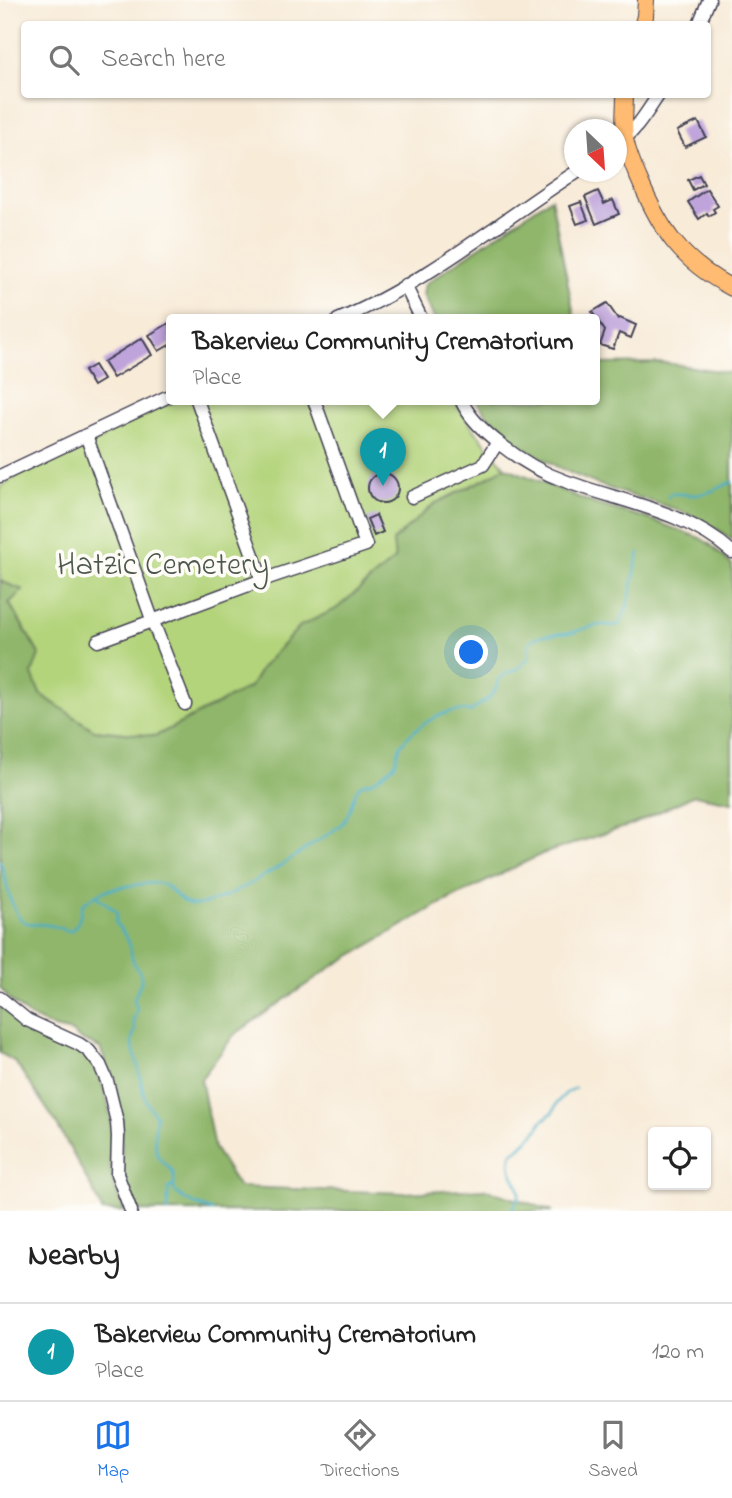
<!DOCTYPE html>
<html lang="en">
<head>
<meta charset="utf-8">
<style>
  body { margin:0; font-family:"Indie Flower",sans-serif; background:#f6f6f6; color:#222 }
  .controls { position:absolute; right:21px; bottom:21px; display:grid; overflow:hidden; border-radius:7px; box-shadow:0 2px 5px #0004 }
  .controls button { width:63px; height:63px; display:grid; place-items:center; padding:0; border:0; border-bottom:2px solid #e0e0e0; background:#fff; color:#222; font:35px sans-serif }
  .compass { position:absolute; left:564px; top:119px; width:63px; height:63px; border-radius:50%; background:#fff; box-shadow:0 2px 5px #0004; rotate:155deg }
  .you { position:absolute; left:472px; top:653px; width:24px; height:24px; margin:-18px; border:5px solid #fff; border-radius:50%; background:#1a73e8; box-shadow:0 0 0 10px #1a73e833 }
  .badge { display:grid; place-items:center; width:46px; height:46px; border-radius:50%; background:#1a73e8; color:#fff; font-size:23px; font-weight:700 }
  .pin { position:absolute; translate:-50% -58px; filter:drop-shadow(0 2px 4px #0008) }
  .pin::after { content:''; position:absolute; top:37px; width:24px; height:21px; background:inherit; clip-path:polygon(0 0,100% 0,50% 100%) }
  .popup { position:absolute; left:166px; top:314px; width:434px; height:91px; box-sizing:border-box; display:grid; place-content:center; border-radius:7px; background:#fff; filter:drop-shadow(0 2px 5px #0005); font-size:23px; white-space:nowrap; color:#767676 }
  .popup b { font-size:26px; color:#222 }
  .popup::after { content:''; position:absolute; left:50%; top:100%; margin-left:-14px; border:14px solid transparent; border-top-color:#fff }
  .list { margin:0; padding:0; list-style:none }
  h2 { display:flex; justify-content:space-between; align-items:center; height:91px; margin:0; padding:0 28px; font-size:30px }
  h2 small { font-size:23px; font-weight:400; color:#767676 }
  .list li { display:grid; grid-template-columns:46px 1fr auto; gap:21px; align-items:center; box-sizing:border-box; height:98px; padding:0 28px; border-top:2px solid #e0e0e0 }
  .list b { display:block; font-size:26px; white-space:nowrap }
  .list p { margin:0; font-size:23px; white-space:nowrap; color:#767676 }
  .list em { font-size:23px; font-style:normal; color:#767676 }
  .icon { flex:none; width:38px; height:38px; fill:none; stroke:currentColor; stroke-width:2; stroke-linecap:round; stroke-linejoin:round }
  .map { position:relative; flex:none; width:732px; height:1211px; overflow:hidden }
  .search { position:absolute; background:#fff; box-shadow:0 2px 5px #0004; left:21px; right:21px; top:21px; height:77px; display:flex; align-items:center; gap:18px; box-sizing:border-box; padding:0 24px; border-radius:7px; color:#767676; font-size:26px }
  .sheet { height:189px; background:#fff }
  nav { display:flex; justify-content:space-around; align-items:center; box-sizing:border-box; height:98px; border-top:2px solid #e0e0e0; background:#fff; font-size:19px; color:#767676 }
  nav a { display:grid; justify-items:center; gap:4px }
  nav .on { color:#1a73e8 }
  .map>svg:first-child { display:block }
  .green { fill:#b4d47b; stroke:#6b7b5b; stroke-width:2 }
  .forest { fill:#8fb66b; stroke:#586c53; stroke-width:2 }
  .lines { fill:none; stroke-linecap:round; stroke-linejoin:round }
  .stream { stroke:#47aec6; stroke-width:2.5 }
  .building { fill:#bfa4db }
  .minor-casing { stroke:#424053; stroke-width:15 }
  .major-casing { stroke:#424053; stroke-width:18 }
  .minor { stroke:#fff; stroke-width:12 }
  .major { stroke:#ffbb71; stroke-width:16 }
  .labels { text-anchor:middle; stroke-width:7; stroke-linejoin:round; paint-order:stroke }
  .park-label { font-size:32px; fill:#4e574e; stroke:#fdfcf7 }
</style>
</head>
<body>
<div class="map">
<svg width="732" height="1211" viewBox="0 0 732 1211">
  <rect width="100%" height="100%" fill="#fdfcf7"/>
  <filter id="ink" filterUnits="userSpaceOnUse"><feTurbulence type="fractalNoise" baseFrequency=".0143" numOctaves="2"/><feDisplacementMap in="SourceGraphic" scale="14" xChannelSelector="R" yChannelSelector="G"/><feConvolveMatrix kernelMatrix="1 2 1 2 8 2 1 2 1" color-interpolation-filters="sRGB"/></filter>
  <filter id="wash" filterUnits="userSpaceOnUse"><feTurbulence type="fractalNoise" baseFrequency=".00686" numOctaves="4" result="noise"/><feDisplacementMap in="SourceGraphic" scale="28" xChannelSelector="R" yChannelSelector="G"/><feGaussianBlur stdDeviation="1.57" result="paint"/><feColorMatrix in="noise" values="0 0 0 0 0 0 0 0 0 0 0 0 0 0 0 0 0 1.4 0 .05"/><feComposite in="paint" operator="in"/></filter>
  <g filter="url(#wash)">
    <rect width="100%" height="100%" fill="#f8ebd8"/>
    <path class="green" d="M176 400H454L472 427 505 467 483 480 434 504 393 541 395 559 340 608 262 667 250 687 156 736 94 730 40 694 31 674 39 654 9 602 23 590 0 581V487L22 472Z"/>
    <path class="forest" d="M551 198 575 320H435L423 295 425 284Z
      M595 358 599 364 666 363 732 373V540C696 511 657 504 614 490 564 473 506 446 476 400H595Z
      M505 467 595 504 646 518 700 538 711 545 732 565V802L694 795 634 824 542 854 436 906 330 968 234 1035 201 1079 214 1148 239 1187 403 1193 484 1189 553 1211H136L122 1172V1117L114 1083 100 1048 81 1040 72 1032 54 1028 29 1016 9 999 0 987V581L23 590 9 603 39 654 32 674 40 694 94 730 156 736 250 687 262 667 300 626 336 609 395 559 393 541 434 504 483 480Z
      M0 1005 23 1024 42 1034 76 1047 87 1056 95 1069 105 1091 111 1117 112 1139 110 1160 113 1183 124 1211H102L98 1200 55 1121 15 1062 0 1053Z"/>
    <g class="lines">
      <path class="stream" d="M668 497 670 494C678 493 685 495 693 495 707 495 720 487 732 482
        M0 861C7 877 9 914 25 922 31 925 41 924 48 925 55 926 62 929 70 931 80 924 80 916 82 905 88 901 93 896 100 893 109 888 153 881 162 884 176 890 180 907 197 905 228 902 292 859 319 840 327 835 339 828 344 821 352 811 351 797 359 787 363 782 368 783 373 781 377 779 391 768 394 765 398 759 397 751 401 745 415 726 446 706 470 712L489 698 495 690 499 679 505 674 519 668 529 658C529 653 527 646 530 642 537 632 563 635 574 632 583 629 591 626 601 625 608 624 611 627 618 625 632 606 633 575 639 553
        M97 896 117 912 116 923 128 940 133 961 141 975V982L134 999 137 1010 133 1020 135 1031C129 1041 133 1048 136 1058 142 1079 140 1098 156 1116 155 1129 153 1144 158 1156 162 1164 170 1165 173 1173 175 1178 174 1184 174 1190 184 1202 199 1205 212 1211
        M168 1211V1188L173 1186
        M511 1211C513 1207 518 1201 519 1196 522 1181 505 1175 512 1153L518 1149 535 1133 542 1121 553 1112 557 1103 565 1094 575 1088"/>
    </g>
    <g id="blocks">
      <path class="building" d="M698 121 706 137 685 147 677 131Z
        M699 175 704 184 693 190 688 180Z
        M707 189 718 206 713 209 715 212 709 216 707 213 699 219 688 202Z
        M598 191 604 204 613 200 619 214 596 224 585 197Z
        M581 202 588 220 577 224 570 206Z
        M607 303 618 319 620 318 636 325 631 338 619 333 613 349 600 345 605 331 592 312Z
        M171 322V344L159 351 149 335Z
        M142 338 152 355 113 378 103 362Z
        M94 365 103 380 93 386 84 371Z
        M368 488a15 15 0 1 1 30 0a15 15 0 1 1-30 0Z
        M376 515 383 532 374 536 367 519Z"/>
    </g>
  </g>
  <g filter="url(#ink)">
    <use href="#blocks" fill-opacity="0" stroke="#424053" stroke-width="2"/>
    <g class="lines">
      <g class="minor-casing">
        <path id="minor" d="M699 24 709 0
          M616 145C635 133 647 112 659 94
          M405 285 422 320
          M338 320C421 286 501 221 576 172
          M197 400 262 580 366 545 314 400
          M461 400C470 419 484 431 500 444 519 459 542 473 565 481 622 502 686 511 732 552
          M86 435 153 622 185 704
          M0 476 171 395
          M412 497 483 465 498 442
          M98 641 262 580
          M0 998 27 1020 79 1044 89 1051 100 1065 107 1081 117 1122 118 1136 117 1174 131 1211"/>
      </g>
      <g class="major-casing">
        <path id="major" d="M643 24 645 16 646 0
          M625 94C625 109 623 124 625 138 627 152 634 167 639 179 661 231 681 261 732 288"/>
      </g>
      <use href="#minor" class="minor"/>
      <use href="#major" class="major"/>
    </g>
  </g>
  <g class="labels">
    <g class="park-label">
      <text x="163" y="574">Hatzic Cemetery</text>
    </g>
  </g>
</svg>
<div class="controls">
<button><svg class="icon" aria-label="locate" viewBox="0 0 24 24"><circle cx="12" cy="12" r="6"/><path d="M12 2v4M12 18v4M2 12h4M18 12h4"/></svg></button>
</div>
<svg class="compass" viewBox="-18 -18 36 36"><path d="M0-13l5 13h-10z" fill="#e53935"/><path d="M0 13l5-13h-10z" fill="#767676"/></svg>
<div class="you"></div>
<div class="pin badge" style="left:383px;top:486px;background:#0f9aa8">1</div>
<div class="popup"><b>Bakerview Community Crematorium</b>Place</div>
<div class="search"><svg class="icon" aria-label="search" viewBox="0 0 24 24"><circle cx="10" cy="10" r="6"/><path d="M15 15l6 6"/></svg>Search here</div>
</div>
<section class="sheet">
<h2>Nearby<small></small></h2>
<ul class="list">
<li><span class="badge" style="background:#0f9aa8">1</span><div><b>Bakerview Community Crematorium</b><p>Place</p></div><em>120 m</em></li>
</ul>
</section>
<nav>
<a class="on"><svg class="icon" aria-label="map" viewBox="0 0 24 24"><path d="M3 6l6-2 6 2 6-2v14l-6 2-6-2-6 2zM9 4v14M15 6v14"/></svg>Map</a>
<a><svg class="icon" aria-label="directions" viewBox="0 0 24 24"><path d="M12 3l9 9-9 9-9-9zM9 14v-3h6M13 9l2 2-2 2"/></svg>Directions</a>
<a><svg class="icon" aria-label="saved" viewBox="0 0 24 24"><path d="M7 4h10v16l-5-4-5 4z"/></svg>Saved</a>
</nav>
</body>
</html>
